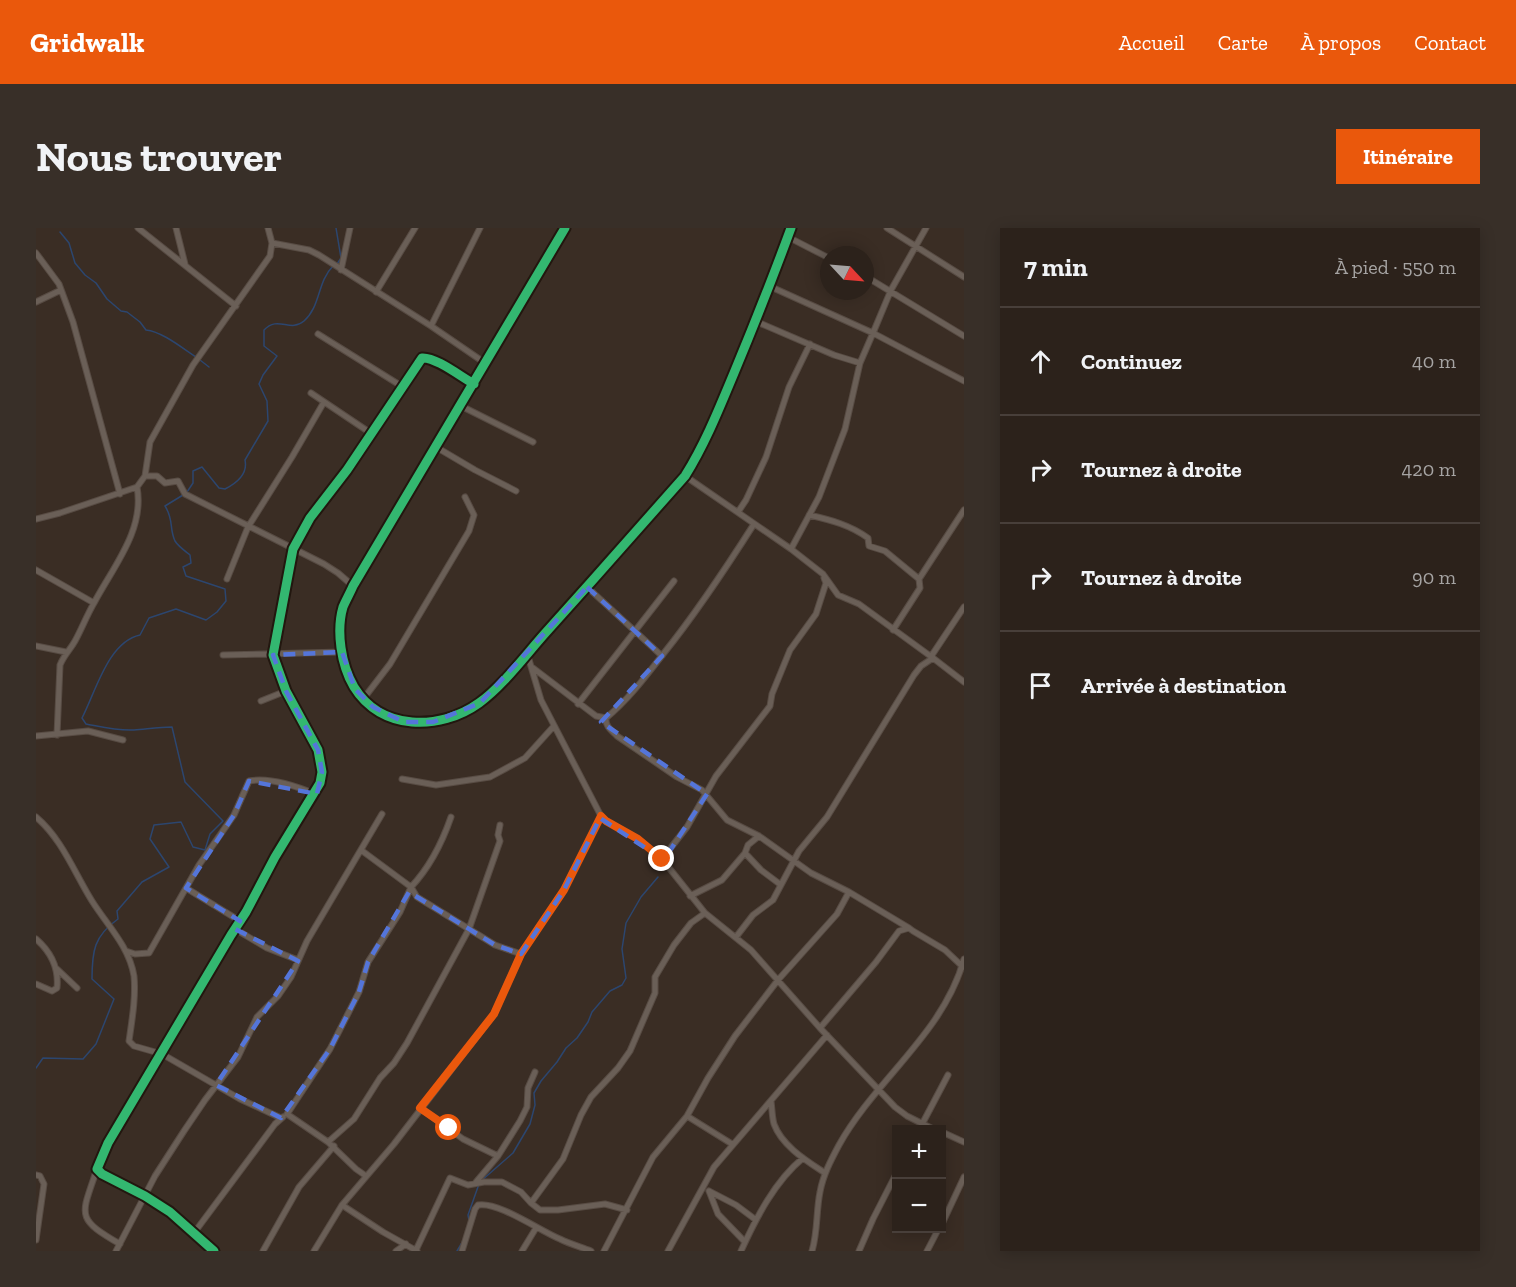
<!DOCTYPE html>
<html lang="fr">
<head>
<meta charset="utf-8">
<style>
  body { margin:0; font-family:"Zilla Slab",serif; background:#382f28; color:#f1f3f6 }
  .controls { position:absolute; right:18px; bottom:18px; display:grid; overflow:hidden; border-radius:0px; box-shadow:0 3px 15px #0003 }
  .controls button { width:54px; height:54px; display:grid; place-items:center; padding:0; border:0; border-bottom:2px solid #483f3a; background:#2c221b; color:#f1f3f6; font:30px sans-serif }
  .compass { position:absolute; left:784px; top:18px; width:54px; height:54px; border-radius:50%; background:#2c221b; box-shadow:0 3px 15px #0003; rotate:116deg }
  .stop { position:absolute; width:18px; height:18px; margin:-14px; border:4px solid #ea580c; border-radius:50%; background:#fff }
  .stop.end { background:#ea580c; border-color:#fff; box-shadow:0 2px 6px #0008 }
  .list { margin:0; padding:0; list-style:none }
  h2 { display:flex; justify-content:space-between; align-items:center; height:78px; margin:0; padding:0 24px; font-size:26px }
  h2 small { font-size:20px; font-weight:400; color:#a6a4a3 }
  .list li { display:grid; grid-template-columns:39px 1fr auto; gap:18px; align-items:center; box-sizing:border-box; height:108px; padding:0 24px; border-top:2px solid #483f3a }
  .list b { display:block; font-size:22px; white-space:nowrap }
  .list em { font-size:20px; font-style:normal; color:#a6a4a3 }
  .icon { flex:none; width:33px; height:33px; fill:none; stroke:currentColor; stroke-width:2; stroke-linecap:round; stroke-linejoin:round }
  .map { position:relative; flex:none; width:928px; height:1023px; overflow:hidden; border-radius:0px }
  header { display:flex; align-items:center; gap:36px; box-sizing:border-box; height:84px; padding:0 30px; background:#ea580c; color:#fff }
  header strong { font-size:28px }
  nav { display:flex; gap:33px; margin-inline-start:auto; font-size:21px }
  .intro { display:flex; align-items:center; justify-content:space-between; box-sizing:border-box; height:144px; padding:0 36px }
  h1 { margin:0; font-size:42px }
  .button { padding:15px 27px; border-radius:0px; background:#ea580c; color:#fff; font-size:21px; font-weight:700 }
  main { display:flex; gap:36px; padding:0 36px }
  aside { flex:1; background:#2c221b; border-radius:0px; box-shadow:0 3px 15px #0003 }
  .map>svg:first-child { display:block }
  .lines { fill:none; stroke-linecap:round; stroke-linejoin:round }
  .stream { stroke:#2c466f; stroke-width:1.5 }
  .minor-casing { stroke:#584c44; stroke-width:7 }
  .minor { stroke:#6a5f57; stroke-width:5 }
  .cycleway-casing { stroke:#22170f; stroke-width:13 }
  .cycleway { stroke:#33b770; stroke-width:9 }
  .route { stroke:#ea580c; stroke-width:8 }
  .marked { fill:none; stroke:#5475da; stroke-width:4.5; stroke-dasharray:12 8; stroke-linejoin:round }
</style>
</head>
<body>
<header>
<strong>Gridwalk</strong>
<nav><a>Accueil</a><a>Carte</a><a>À propos</a><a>Contact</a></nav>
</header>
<div class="intro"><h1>Nous trouver</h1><a class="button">Itinéraire</a></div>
<main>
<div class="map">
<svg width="928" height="1023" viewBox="0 0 928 1023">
  <rect width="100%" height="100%" fill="#3a2d24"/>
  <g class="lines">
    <path class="stream" d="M300 0 305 30 301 36
      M24 4 33 15 39 35 49 47 60 55 71 71 85 83 91 84 104 94 110 102C127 104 146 120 160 129
      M164 132 173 139
      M151 264 157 255V243L166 239 183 260 189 261C201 255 212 246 209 232L232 193 231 173 223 156 227 147 241 128 228 118V102C242 87 254 105 268 93 285 78 281 54 297 38
      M0 840 7 830 47 831 60 816 78 771 56 751C56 723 58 708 82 691L81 683 106 654 133 639 114 611 118 597 145 594 157 619 169 622 174 606 187 593 149 554 136 499C123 499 111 501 98 502 82 503 66 499 50 496L46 490C60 463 72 414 104 407L113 390 140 381 170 392 181 384 190 373 189 361 150 348 147 339 155 335 154 327C149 323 142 318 139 313 133 300 138 292 129 278L147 267
      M445 953 477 925 494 896 499 877 498 865 505 853 521 834 530 820 541 810 552 794 556 784 574 763 586 757 590 750 586 721 590 695 605 669 622 649
      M433 992 432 987 443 956
      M421 1023 427 1013"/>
    <g class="minor-casing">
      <path id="minor" d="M102 0 200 78
        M140 0 149 36
        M529 0 317 358C314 365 310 372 307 379 300 403 305 437 318 459 345 503 404 503 443 475 468 457 491 425 512 402 558 351 603 300 649 248 669 216 683 181 698 145 718 97 737 49 755 0
        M851 0 928 49
        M752 9 793 30
        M236 15 273 22 283 27 395 98 449 135
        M0 25 23 56 37 94 84 266
        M305 42 314 0
        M829 48 928 108
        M733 58 837 105 928 153
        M340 64 379 0
        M0 74 25 62
        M719 93 798 127 824 135
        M395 98 444 0
        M282 106 367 159
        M275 165 336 206
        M425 178 497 214
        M400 219 439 242 480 263
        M109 248H121L129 255 142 253 149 266 288 336 302 345 317 358
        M649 248 755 321 787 346 802 367 823 376 897 430 885 438 878 447 791 589 763 623 737 672 717 687 700 709
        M702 284 710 272 730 229 753 159 774 116
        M773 287C795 292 814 297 832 310L833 318 849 323 883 351
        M0 291 24 285 101 259 109 248 114 214 157 137 234 28 236 15 232 0
        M755 321 783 269 809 201 824 135 837 105 855 62 890 0
        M0 342 58 375
        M191 351 212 299 256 229 288 174
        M551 359 626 428
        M928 379 896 427 897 430 928 454
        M857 402 884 360 883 351 928 282
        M0 418 30 424
        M491 425 505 472 565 588 570 593 602 611 626 631 669 685 715 722 784 800 859 879 871 888 899 902
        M187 427 306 424
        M497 440 560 488 570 490C593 471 610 448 628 425 661 384 690 340 718 296
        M328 470 354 436 433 303 438 287 429 269
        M225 473 250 463
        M542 476 638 353
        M570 490C569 498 575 502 581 508L641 549 666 562 691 592 723 608 775 645 813 664 873 700
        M21 507 24 437C28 427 34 422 39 413 46 400 51 387 58 375 77 339 109 302 101 259
        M0 508 52 503 87 512
        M366 551 400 557 454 549 489 530 517 499
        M0 589C26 611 38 644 56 673 71 697 93 718 98 748 100 769 96 792 93 813L98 818 126 826 204 871 245 890
        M415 589C406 615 394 639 375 659L381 669 459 717 485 726
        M723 608 712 617 709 625 725 642 745 657
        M325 622 375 659 364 684 332 734 323 764 294 821 251 886 292 914 320 941 330 948
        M626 631 651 599 680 548 734 478 736 466 754 422 780 386 790 355 788 350
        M150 660 204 693
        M654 668 686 652 709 625
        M199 701 231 720 262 732
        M0 711C15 724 23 740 21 760L16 763 0 756
        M90 723 99 726 113 725 163 637 198 587 213 553C234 549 260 558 279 566
        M21 741 41 760
        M784 800 840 734 863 703 873 700 877 703 909 722 927 739
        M735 873C736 880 736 889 738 896 746 918 771 933 789 945
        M384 880 427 911 462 928
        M651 888 696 916
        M883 902 912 847
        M906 904 928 914
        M292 914 318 891 344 850 358 835 371 815 433 701 464 613 462 607 464 597
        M61 941C45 988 39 990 84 1016
        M0 947 4 948 8 956 0 1012
        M440 954 462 928 484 893 491 879 492 860 499 844
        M673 963 682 986 709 1014
        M673 963 700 977 720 992
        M495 975 527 931 545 887 555 869 582 840 594 823 619 765V749L638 717 655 695 669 685
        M306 977 347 1004 381 1023
        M906 996 928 949
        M158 1005 239 896 247 889
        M380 1022 414 950 432 957 448 954H466L485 964 495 975 504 982H522L569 976 591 982
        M80 1023 119 948 148 903 169 872 202 829 221 789 242 768 255 749 271 713 346 586
        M178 1023 134 984 109 968 66 946 61 941 72 915 195 707 210 684 239 629 284 555 286 544 282 522 250 463 237 427 257 321 274 290 311 242 386 130C400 129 425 149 438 156
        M227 1023 263 959 298 918
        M278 1023 306 977 358 916 458 786 485 726 528 662 565 588
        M360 1023 370 1016
        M426 1023 439 981 442 977C462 973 504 1003 524 1011 534 1016 545 1019 555 1023
        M486 1023 500 1000
        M568 1023 617 929 651 888 672 850 699 808 742 752 801 686 813 664
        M632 1023 678 939 791 807
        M705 1023C720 990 739 953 767 930
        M776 1023C782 1003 780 983 784 964 787 947 795 932 803 917 839 852 908 805 928 731
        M823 1023 837 991 860 946
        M891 1023 903 1000"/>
    </g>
    <use href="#minor" class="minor"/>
    <g class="cycleway-casing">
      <path id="cycleway" d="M529 0 317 358C314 365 310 372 307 379 300 403 305 437 318 459 345 503 404 503 443 475 468 457 491 425 512 402 558 351 603 300 649 248 669 216 683 181 698 145 718 97 737 49 755 0
        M178 1023 134 984 109 968 66 946 61 941 72 915 195 707 210 684 239 629 284 555 286 544 282 522 250 463 237 427 257 321 274 290 311 242 386 130C400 129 425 149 438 156"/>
    </g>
    <use href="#cycleway" class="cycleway"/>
  </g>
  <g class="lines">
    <path class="route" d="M413 900 384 880 458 786 485 726 528 662 565 588 570 593 602 611 626 631"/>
  </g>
  <path class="marked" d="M551 359 626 428 565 494 671 566 635 621 626 631 564 590 528 662 485 726 459 717 373 664 332 734 323 764 294 821 245 890 180 857 262 733 199 701 204 693 150 660 198 587 213 553 281 566 286 544 282 522 250 463 237 427 306 424 319 461 337 479 368 494H397L444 475Z"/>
</svg>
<div class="controls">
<button>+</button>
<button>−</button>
</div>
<svg class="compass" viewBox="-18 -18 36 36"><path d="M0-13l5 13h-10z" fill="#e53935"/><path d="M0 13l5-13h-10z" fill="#a6a4a3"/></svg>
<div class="stop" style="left:413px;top:900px"></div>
<div class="stop end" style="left:626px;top:631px"></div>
</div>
<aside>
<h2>7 min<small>À pied · 550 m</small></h2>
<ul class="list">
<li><svg class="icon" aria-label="ahead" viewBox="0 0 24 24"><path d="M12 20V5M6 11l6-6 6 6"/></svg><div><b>Continuez</b></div><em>40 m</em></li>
<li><svg class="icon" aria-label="right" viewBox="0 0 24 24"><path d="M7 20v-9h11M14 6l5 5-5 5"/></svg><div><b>Tournez à droite</b></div><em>420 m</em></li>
<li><svg class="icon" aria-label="right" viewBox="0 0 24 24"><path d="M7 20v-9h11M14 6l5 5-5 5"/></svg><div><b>Tournez à droite</b></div><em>90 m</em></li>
<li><svg class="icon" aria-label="arrive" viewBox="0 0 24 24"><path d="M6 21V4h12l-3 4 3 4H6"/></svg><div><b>Arrivée à destination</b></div></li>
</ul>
</aside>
</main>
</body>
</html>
